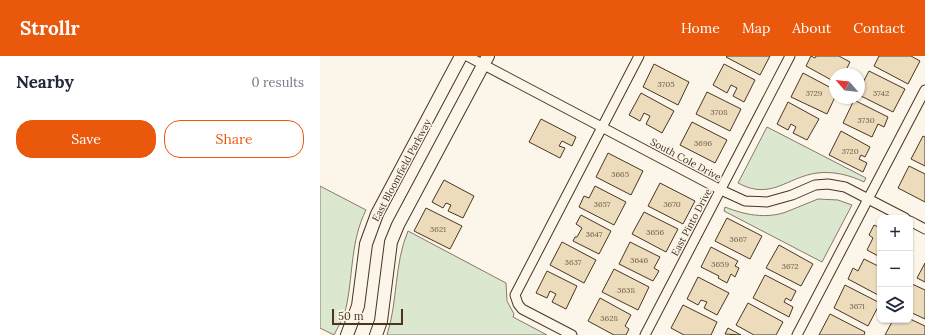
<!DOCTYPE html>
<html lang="en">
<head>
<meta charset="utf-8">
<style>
  body { margin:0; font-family:Lora,serif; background:#f6f6f7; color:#1f2937 }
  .controls { position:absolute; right:12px; bottom:12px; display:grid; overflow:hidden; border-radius:8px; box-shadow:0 1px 3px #0004 }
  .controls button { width:36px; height:36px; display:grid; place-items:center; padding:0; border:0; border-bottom:1px solid #e0e1e3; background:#fff; color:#1f2937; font:20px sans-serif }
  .compass { position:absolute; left:509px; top:12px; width:36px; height:36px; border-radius:50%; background:#fff; box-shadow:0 1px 3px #0004; rotate:298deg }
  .scale { position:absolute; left:12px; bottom:10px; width:71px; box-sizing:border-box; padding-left:4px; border:2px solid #4a3520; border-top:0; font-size:11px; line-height:14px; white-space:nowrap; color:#4a3520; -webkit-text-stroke:3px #fbf6e9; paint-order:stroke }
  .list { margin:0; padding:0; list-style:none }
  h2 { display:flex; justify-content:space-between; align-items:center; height:52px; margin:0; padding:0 16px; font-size:17px }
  h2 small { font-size:13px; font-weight:400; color:#747a83 }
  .actions { display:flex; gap:8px; padding:12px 16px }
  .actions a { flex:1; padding:9px 0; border:1px solid #ea580c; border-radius:16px; text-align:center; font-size:14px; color:#ea580c }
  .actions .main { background:#ea580c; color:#fff }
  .icon { flex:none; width:22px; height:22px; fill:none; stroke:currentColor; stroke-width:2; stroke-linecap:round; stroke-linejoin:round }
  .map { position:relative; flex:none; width:605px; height:279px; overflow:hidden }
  header { display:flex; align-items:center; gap:24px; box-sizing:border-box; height:56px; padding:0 20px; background:#ea580c; color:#fff }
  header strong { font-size:19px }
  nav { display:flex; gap:22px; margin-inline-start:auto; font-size:14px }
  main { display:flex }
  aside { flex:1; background:#fff }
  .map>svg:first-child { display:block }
  .green { fill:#dce7d0; stroke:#887966 }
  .building { fill:#ecdcbc; stroke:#4a3520 }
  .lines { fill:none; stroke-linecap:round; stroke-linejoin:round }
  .street-casing { stroke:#4a3520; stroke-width:11 }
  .secondary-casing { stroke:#4a3520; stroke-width:14 }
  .street { stroke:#fbf6e9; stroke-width:9 }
  .secondary { stroke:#fbf6e9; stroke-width:12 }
  .labels { text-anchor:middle; stroke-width:3; stroke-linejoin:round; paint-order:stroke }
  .number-label { font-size:8px; fill:#725f47 }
  .street-label { font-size:10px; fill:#4a3520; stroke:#fbf6e9 }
</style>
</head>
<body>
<header>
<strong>Strollr</strong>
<nav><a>Home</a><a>Map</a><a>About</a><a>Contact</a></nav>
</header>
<main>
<aside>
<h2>Nearby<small>0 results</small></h2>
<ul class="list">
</ul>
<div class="actions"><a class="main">Save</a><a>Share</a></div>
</aside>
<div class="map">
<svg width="605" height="279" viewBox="0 0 605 279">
  <rect width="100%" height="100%" fill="#fbf6e9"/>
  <path class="green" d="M447 71 546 122 544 126C530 119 513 115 497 117 467 121 451 145 418 127Z
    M0 130 46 154C31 184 33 216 27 247 25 259 19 269 14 279L0 272Z
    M498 143 518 144 532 149 502 206 404 155 405 151C425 159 446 163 466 156 477 152 487 147 498 143Z
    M88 175 186 227 187 245 194 258 193 261 227 279H67C78 245 74 208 88 175Z"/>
  <path class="building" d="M407 0H450L440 19 406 1Z
    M491 0 495 2 496 0H519L530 6 524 18H515V26L486 10Z
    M559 0H591L600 5 588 28 554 10Z
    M334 8 369 26 358 49 323 31Z
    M404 8 435 24 424 46 413 40 417 32 411 29 407 37 393 29Z
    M549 15 585 33 573 56 539 39V34Z
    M483 17 515 34V41L507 58 471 41Z
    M387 36 421 53 410 75 376 58Z
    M321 37 354 55 342 77 326 68 330 60 324 57 320 65 309 59Z
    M534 44 568 61 564 71 558 68 552 81 523 67Z
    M468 46 499 63 487 84 473 77 476 71 471 68 468 74 457 68Z
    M221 63 256 81 252 90 242 85 239 90 245 92 240 102 209 86Z
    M372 66 407 84 395 107 360 89Z
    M521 75 550 91 545 101 541 99 539 103 547 107 543 116 509 99Z
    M603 80 605 81V110L591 103Z
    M288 97 323 115 311 139 276 121Z
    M589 110 605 118V146L578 132Z
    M124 124 154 140 143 162 128 155 131 149 126 147 123 152 112 146Z
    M340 127 375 145 363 168 328 150Z
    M275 130 306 146 294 169 259 151 264 140 269 142Z
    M106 152 142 170 130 193 94 175Z
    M324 156 358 173 346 196 312 178Z
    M261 159 291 175 279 198 253 185 255 181H257L262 172 256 168Z
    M407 162 442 180 430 203 395 185Z
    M554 169 560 172V201L547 194 553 182 549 179Z
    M242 186 276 204 264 227 230 209Z
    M310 186 340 201 334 212 339 215 333 225 299 208Z
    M459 189 493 208 481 230 446 212Z
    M391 191 418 205 415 210 419 212 415 221 411 218 407 227 398 222 399 220 381 211Z
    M544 203 560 211V240L528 223 533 212 538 215Z
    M605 207V226L597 222Z
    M294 213 329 231 318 254 282 236Z
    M227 215 257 230 246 253 232 246 236 238 230 235 227 242 216 237Z
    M445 219 476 235 471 245 466 242 464 246 473 251 469 261 433 242Z
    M378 221 409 237 397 259 384 252 387 246 381 244 378 249 367 243Z
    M592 228 605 234V263L590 256V233Z
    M525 229 560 247 548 270 514 252Z
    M280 242 311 259 305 270 309 273 306 279H294L268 265Z
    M428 247 463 266 456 279H434L416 269Z
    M363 249 397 266 391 279H364L351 272Z
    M510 258 545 276 544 279H499Z
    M590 263 605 270V279H565L573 264H590Z
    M408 272 421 279 405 278Z"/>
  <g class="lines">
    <g class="street-casing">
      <path id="street" d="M147 0 401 134 425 145 447 146 472 139 495 129 508 128 525 131 585 162
        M590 165 605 173
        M252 279 202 253 198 248 195 239 319 0
        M325 279 470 0
        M477 279 605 34"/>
    </g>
    <g class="secondary-casing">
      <path id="secondary" d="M27 279 38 250 46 188 57 158 141 0
        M56 279 61 265 71 186 78 169 168 0"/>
    </g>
    <use href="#street" class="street"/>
    <use href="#secondary" class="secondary"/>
  </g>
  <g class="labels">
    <g class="number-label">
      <text x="346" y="31">3705</text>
      <text x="494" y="40">3729</text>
      <text x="561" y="40">3742</text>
      <text x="399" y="59">3708</text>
      <text x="546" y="67">3730</text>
      <text x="383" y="90">3696</text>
      <text x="530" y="98">3720</text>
      <text x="300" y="121">3665</text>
      <text x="282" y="151">3657</text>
      <text x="352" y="151">3670</text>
      <text x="118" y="176">3621</text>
      <text x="335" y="179">3656</text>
      <text x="274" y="181">3647</text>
      <text x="418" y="186">3667</text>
      <text x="319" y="207">3646</text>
      <text x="253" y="209">3637</text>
      <text x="400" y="211">3659</text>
      <text x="470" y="213">3672</text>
      <text x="306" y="237">3638</text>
      <text x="537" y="253">3671</text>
      <text x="289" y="265">3628</text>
    </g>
    <g class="street-label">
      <text transform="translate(366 103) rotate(28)" y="4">South Cole Drive</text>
      <text transform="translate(81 114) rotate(-62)" y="4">East Bloomfield Parkway</text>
      <text transform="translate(371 166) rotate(-62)" y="4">East Pinto Drive</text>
    </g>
  </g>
</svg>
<div class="controls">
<button>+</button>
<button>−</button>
<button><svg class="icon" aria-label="layers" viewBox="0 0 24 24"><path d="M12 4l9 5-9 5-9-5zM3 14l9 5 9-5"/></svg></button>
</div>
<svg class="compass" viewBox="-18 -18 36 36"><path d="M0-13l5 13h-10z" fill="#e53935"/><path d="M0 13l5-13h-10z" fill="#747a83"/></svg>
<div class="scale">50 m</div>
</div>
</main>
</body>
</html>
